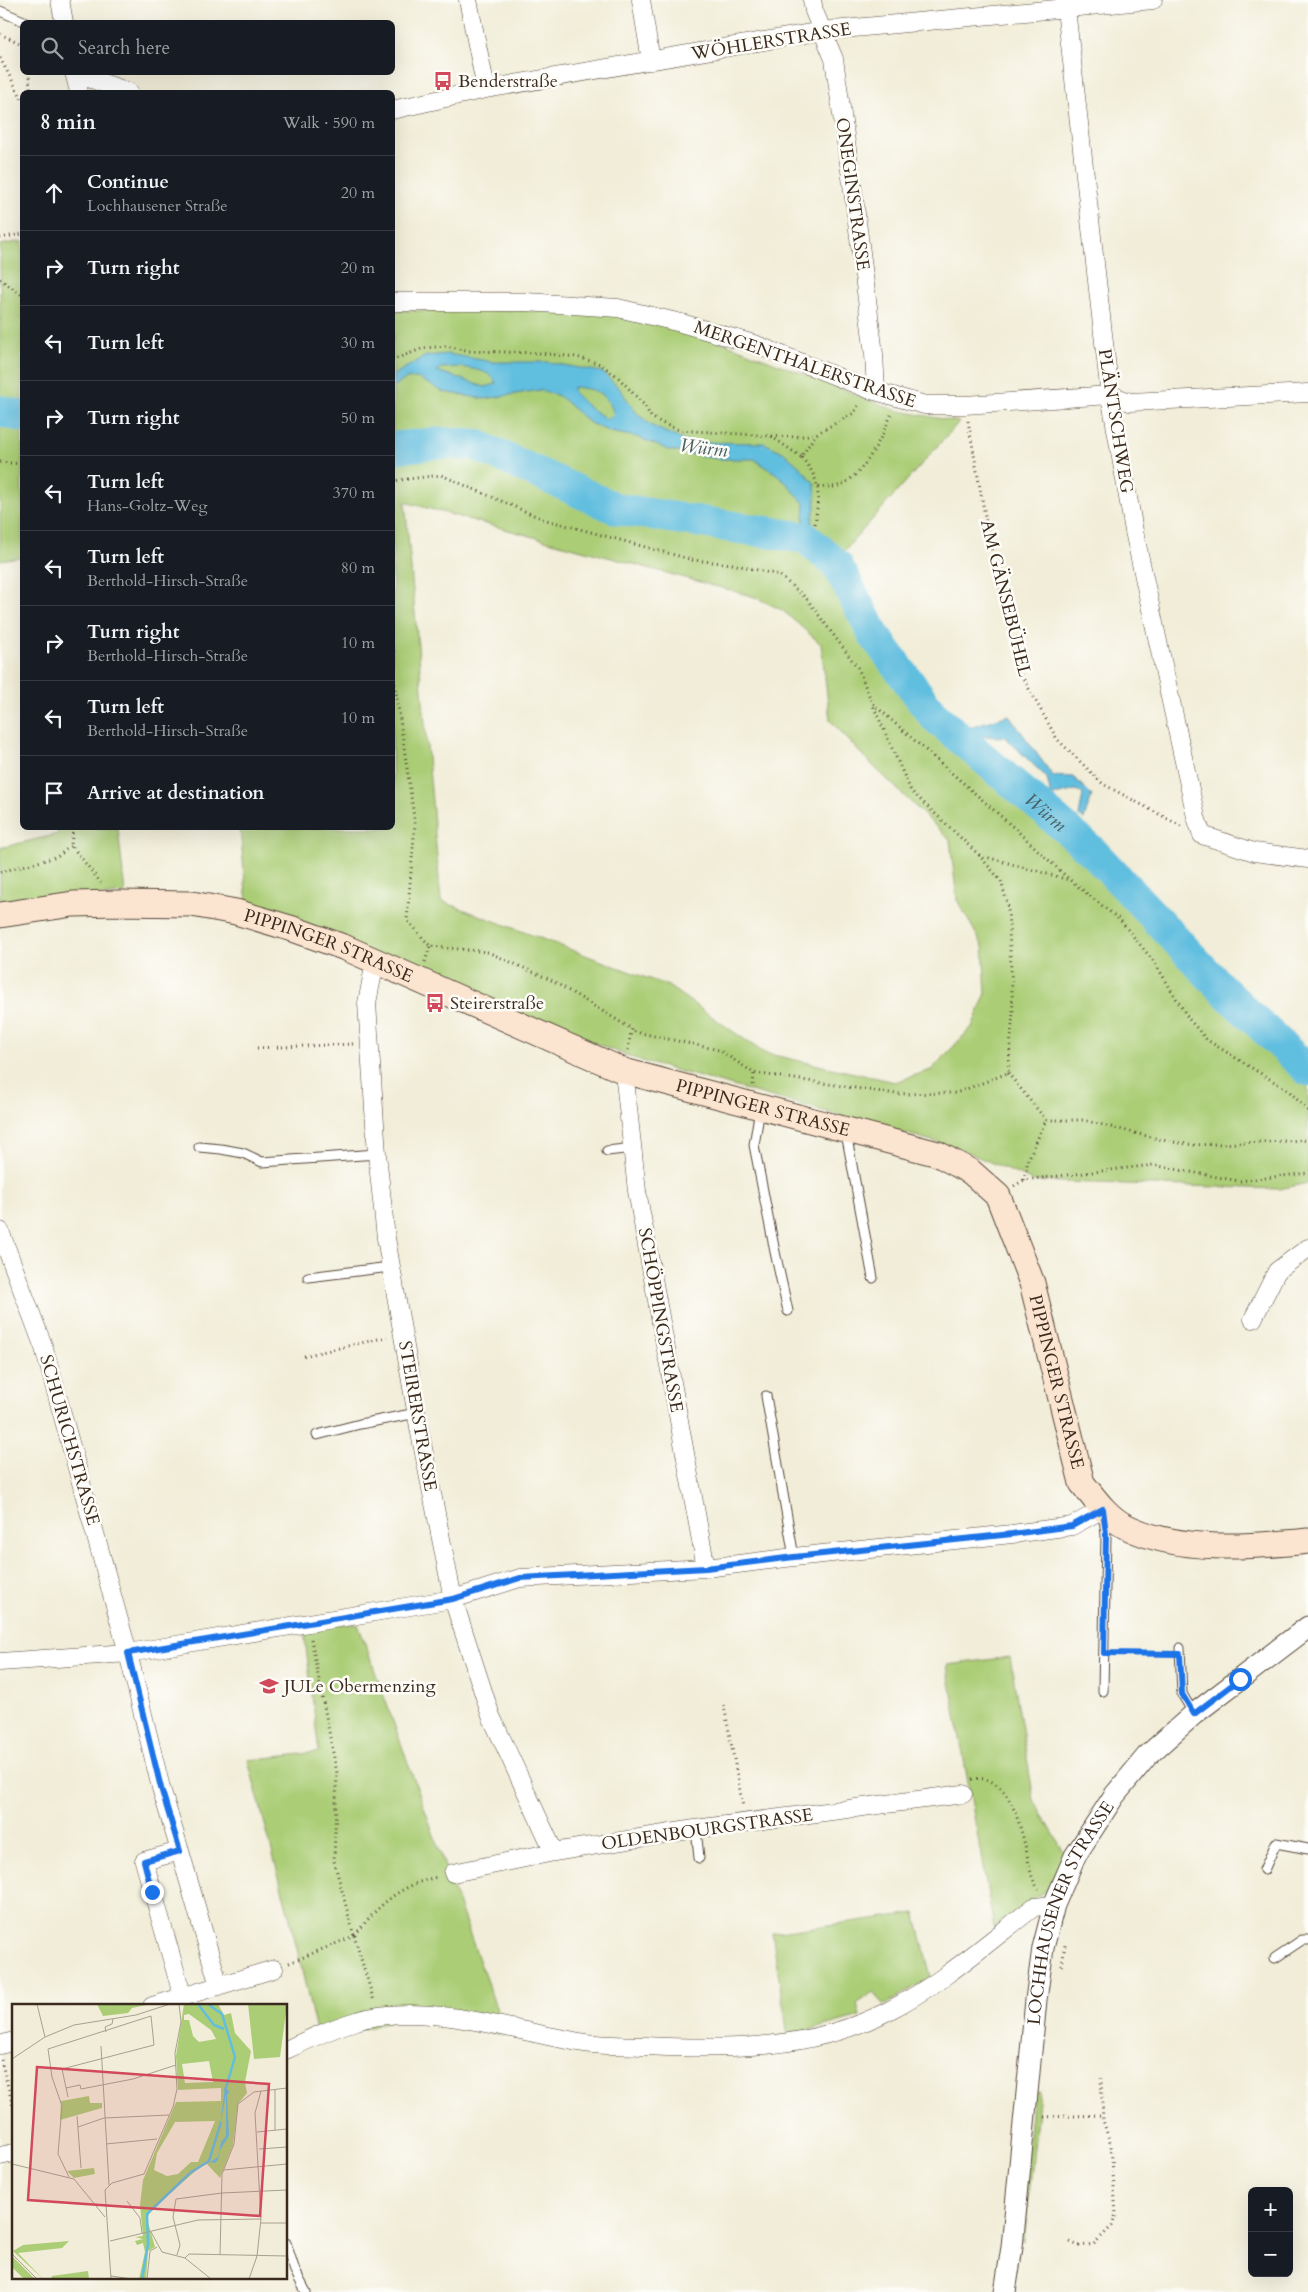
<!DOCTYPE html>
<html lang="en">
<head>
<meta charset="utf-8">
<style>
  body { margin:0; font-family:Cardo,serif; background:#242831; color:#f1f3f6 }
  .controls { position:absolute; right:15px; bottom:15px; display:grid; overflow:hidden; border-radius:8px; box-shadow:0 5px 20px #0002 }
  .controls button { width:45px; height:45px; display:grid; place-items:center; padding:0; border:0; border-bottom:1px solid #363941; background:#171b24; color:#f1f3f6; font:25px sans-serif }
  .stop { position:absolute; width:15px; height:15px; margin:-11px; border:4px solid #1a73e8; border-radius:50%; background:#fff }
  .stop.end { background:#1a73e8; border-color:#fff; box-shadow:0 1px 5px #0008 }
  .list { margin:0; padding:0; list-style:none }
  h2 { display:flex; justify-content:space-between; align-items:center; height:65px; margin:0; padding:0 20px; font-size:21px }
  h2 small { font-size:16px; font-weight:400; color:#9ea1a6 }
  .list li { display:grid; grid-template-columns:32px 1fr auto; gap:15px; align-items:center; box-sizing:border-box; height:75px; padding:0 20px; border-top:1px solid #363941 }
  .list b { display:block; font-size:19px; white-space:nowrap }
  .list p { margin:0; font-size:16px; white-space:nowrap; color:#9ea1a6 }
  .list em { font-size:16px; font-style:normal; color:#9ea1a6 }
  .icon { flex:none; width:28px; height:28px; fill:none; stroke:currentColor; stroke-width:2; stroke-linecap:round; stroke-linejoin:round }
  .map { position:relative; flex:none; width:1308px; height:2292px; overflow:hidden }
  .search { position:absolute; background:#171b24; box-shadow:0 5px 20px #0002; left:20px; top:20px; width:375px; height:55px; display:flex; align-items:center; gap:12px; box-sizing:border-box; padding:0 18px; border-radius:8px; color:#9ea1a6; font-size:19px }
  .panel { position:absolute; background:#171b24; box-shadow:0 5px 20px #0002; left:20px; top:90px; width:375px; height:740px; border-radius:8px }
  .map>svg:first-child { display:block }
  .green { fill:#abcd76; stroke:#737c4a; fill-rule:evenodd }
  .water { fill:#61bedf; stroke:#4e747e; fill-rule:evenodd }
  .lines { fill:none; stroke-linecap:round; stroke-linejoin:round }
  .river { stroke:#61bedf; stroke-width:32 }
  .service-casing { stroke:#56473a; stroke-width:11 }
  .minor-casing { stroke:#56473a; stroke-width:19 }
  .tertiary-casing { stroke:#56473a; stroke-width:23 }
  .secondary-casing { stroke:#56473a; stroke-width:27 }
  .path { stroke:#56473a; stroke-width:3; stroke-dasharray:1 4; stroke-linecap:butt }
  .service { stroke:#fff; stroke-width:9 }
  .minor { stroke:#fff; stroke-width:18 }
  .tertiary { stroke:#fff; stroke-width:21 }
  .secondary { stroke:#fce5d0; stroke-width:25 }
  .route { stroke:#1a73e8; stroke-width:6 }
  .labels { text-anchor:middle; stroke-width:5; stroke-linejoin:round; paint-order:stroke }
  .street-label { font-size:18px; fill:#3b2a1e; stroke:#fdfcf7 }
  .poi-label { font-size:18px; fill:#3b2a1e; stroke:#fdfcf7; text-anchor:start }
  .water-label { font-size:19px; font-style:italic; fill:#485e62; stroke:#fdfcf7 }
  .inset-river { fill:none; stroke:#61bedf; stroke-width:2.5 }
  .inset-road { fill:none; stroke:#a89f8e; stroke-width:1 }
  .view { fill:#d1495b; fill-opacity:0.15; stroke:#d1495b; stroke-width:2.5 }
  .inset-edge { fill:none; stroke:#3b2a1e; stroke-width:2.5 }
</style>
</head>
<body>
<div class="map">
<svg width="1308" height="2292" viewBox="0 0 1308 2292">
  <rect width="100%" height="100%" fill="#fdfcf7"/>
  <filter id="ink" filterUnits="userSpaceOnUse"><feTurbulence type="fractalNoise" baseFrequency=".02" numOctaves="2"/><feDisplacementMap in="SourceGraphic" scale="10" xChannelSelector="R" yChannelSelector="G"/><feConvolveMatrix kernelMatrix="1 2 1 2 8 2 1 2 1" color-interpolation-filters="sRGB"/></filter>
  <filter id="wash" filterUnits="userSpaceOnUse"><feTurbulence type="fractalNoise" baseFrequency=".0096" numOctaves="4" result="noise"/><feDisplacementMap in="SourceGraphic" scale="20" xChannelSelector="R" yChannelSelector="G"/><feGaussianBlur stdDeviation="1.12" result="paint"/><feColorMatrix in="noise" values="0 0 0 0 0 0 0 0 0 0 0 0 0 0 0 0 0 1.4 0 .05"/><feComposite in="paint" operator="in"/></filter>
  <g filter="url(#wash)">
    <rect width="100%" height="100%" fill="#f1edd8"/>
    <path class="green" d="M22 241V557L0 560V245Z
      M513 310 627 314 725 343 895 410 959 422 836 560 873 627 937 720 1062 822 1224 976 1308 1067V1183L1279 1189 1033 1181 958 1148 642 1061 511 1012 247 903 240 828H392L393 311ZM405 502 755 597 782 610 821 644 830 720 862 755 950 840 957 900 983 946 986 993 972 1027 931 1070 895 1082 764 1053 668 986 441 901Z
      M58 828H118L125 893 0 906V848L58 834Z
      M308 1624H358L506 2035 402 2019 318 2040 292 1927 248 1760 319 1752 304 1631Z
      M1010 1657 1034 1800 1065 1854 1050 1887 994 1928 947 1665Z
      M915 1913 931 1977 885 2005 873 1992 857 2003 860 2016 788 2036 772 1933Z
      M1040 2091 1024 2241 1019 2239 1033 2092Z"/>
    <path class="water" d="M448 354 493 362H547L602 372 620 389 635 411 650 425 687 442 764 443 783 452 801 468 815 484 816 501 812 523 813 534 803 532 805 504 781 477 754 459H718L668 450 637 437 610 432 590 423 559 396 540 390 485 399 443 392 418 378 406 379 393 387V375L426 356ZM462 367C474 370 492 370 496 384L485 387 437 371 441 368ZM573 387C594 389 608 392 614 415L607 419 587 406 574 393Z
      M441 435 442 453 393 457V441Z
      M1009 715 1053 776 1073 777 1092 795 1084 819 1079 816 1083 794 1076 790 1051 796 1047 778 1005 737 972 736 963 729Z"/>
    <g class="lines">
      <g class="river">
        <path d="M0 411 22 416"/>
        <path id="s1" d="M392 448 438 443 476 445 617 509 806 538 837 565 874 635 934 716 1092 851 1225 992 1308 1070"/>
      </g>
    </g>
  </g>
  <g filter="url(#ink)">
    <g class="lines">
      <g class="service-casing">
        <path id="service" d="M0 11 26 22
          M760 1109 754 1145 775 1252 788 1311
          M846 1133 873 1278
          M199 1147 221 1149 243 1153 262 1162 377 1154
          M607 1151 633 1148
          M308 1277 390 1267
          M766 1396 794 1557
          M317 1435 360 1424 417 1413
          M1180 1648 1182 1694 1194 1714
          M1103 1691 1106 1535 1104 1517
          M696 1829 699 1858
          M1264 1870 1276 1843 1308 1849
          M1275 1958 1302 1940H1308
          M286 2243 295 2271 306 2292"/>
      </g>
      <g class="minor-casing">
        <path id="minor" d="M60 0 64 22
          M468 0 486 89
          M641 0 651 61
          M812 0 814 11 834 59 854 198 874 354 876 391
          M1065 0 1110 395 1134 531 1196 817 1202 835 1254 852 1308 859
          M74 72 79 92
          M74 73 129 92
          M392 110 486 89 822 31 1153 0
          M392 302H526L618 308 681 323 757 345 868 389 925 405H965L1110 395 1130 402 1308 393
          M375 962 367 1003 377 1154 386 1238 420 1433 453 1599 491 1716 554 1852
          M624 1071 637 1191 706 1568
          M0 1231 44 1348 128 1653 161 1788 180 1851 144 1861 183 1998
          M1253 1319 1277 1271 1308 1248
          M0 1662 128 1653 453 1599 520 1578 706 1568 794 1557 1012 1534 1072 1526 1103 1509
          M180 1851 219 1986
          M453 1873 554 1852 695 1829 963 1794
          M152 2006 274 1969
          M0 2045 14 2041
          M286 2050C309 2039 332 2028 356 2021 426 2000 515 2032 585 2043 605 2046 625 2045 645 2046 727 2050 813 2050 888 2011 941 1984 987 1943 1034 1907L1054 1905
          M0 2156 14 2153"/>
      </g>
      <g class="tertiary-casing">
        <g id="tertiary">
          <path id="s2" d="M1005 2292 1012 2247 1036 2000 1043 1948 1054 1905 1075 1856 1114 1796 1147 1756 1194 1714 1308 1627"/>
        </g>
      </g>
      <g class="secondary-casing">
        <g id="secondary">
          <path id="s3" d="M0 915 73 904 118 903 192 904 236 912 293 929 346 948 624 1071 938 1154 971 1172 998 1196 1032 1283 1082 1483C1094 1498 1107 1517 1125 1526 1179 1553 1250 1547 1308 1541"/>
        </g>
      </g>
      <path class="path" d="M0 34 22 44
        M0 58 22 99
        M31 72 29 79 31 92
        M0 238 22 234
        M0 279 22 295
        M392 360 424 348 446 346 470 351 539 353 577 357 600 364 617 376 645 406 651 417 664 424 679 430 771 436 801 457
        M968 421 989 538 1019 671 1057 739 1103 784 1181 826
        M772 436 796 437 815 434
        M0 462 22 464
        M392 481 441 475 543 519 693 560 732 564 779 575 806 598 858 668 872 703 1012 826 1070 880 1120 920 1155 963 1188 1018 1207 1040 1289 1091 1308 1111
        M818 487C823 487 829 487 834 487 862 482 882 436 892 413
        M815 524C819 495 822 480 801 457L816 434 854 413 859 404
        M392 664 415 824 407 920 430 946 488 952 551 980 632 1029 631 1031 719 1050 754 1073 896 1094 956 1093 1008 1073 1013 1012 1008 907 1001 881 979 855 911 791 872 703
        M73 828 71 845 101 883
        M979 855 1069 880
        M0 872 57 857 71 846
        M425 962 430 946
        M257 1048 353 1044
        M628 1050 631 1031
        M1008 1073 1046 1120
        M753 1085 754 1073
        M1024 1180 1028 1160 1046 1120H1083L1167 1141 1194 1145 1308 1140
        M1014 1186 1024 1180 1153 1165 1239 1181 1308 1173
        M304 1356 387 1337
        M311 1639 337 1773 334 1861 354 1936
        M1117 1653 1168 1654
        M724 1705 743 1807
        M972 1779C1007 1773 1018 1818 1025 1845 1029 1859 1029 1878 1039 1889
        M355 1935C379 1905 398 1886 437 1877
        M289 1963 354 1936 374 2001
        M1062 1966 1065 1945
        M1 2060 14 2110
        M1044 2117 1103 2115
        M1070 2242 1079 2246 1094 2244 1112 2226 1116 2214 1111 2146 1103 2120 1101 2078"/>
      <use href="#service" class="service"/>
      <use href="#minor" class="minor"/>
      <use href="#tertiary" class="tertiary"/>
      <use href="#secondary" class="secondary"/>
    </g>
  </g>
  <g class="lines" filter="url(#ink)">
    <path class="route" d="M152 1892 144 1861 180 1851 161 1788 128 1653 453 1599 520 1578 706 1568 794 1557 1012 1534 1072 1526 1103 1509 1106 1534 1104 1653 1180 1654 1182 1694 1194 1714 1240 1679"/>
  </g>
  <defs>
    <g id="bus-bare" transform="scale(1.5)"><path d="M-5-6H5V4H4V6H2V4H-2V6H-4V4H-5ZM-3.5-4V0h7V-4ZM-3.5 1.2v1.5H-2V1.2ZM2 1.2v1.5H3.5V1.2Z" fill="#d1495b" stroke="#fdfcf7" stroke-width="2.5" paint-order="stroke"/></g>
    <g id="school-bare" transform="scale(1.5)"><path d="M0-5L7-2L0 1L-7-2ZM-4 1L0 2.5L4 1V4Q0 6-4 4Z" fill="#d1495b" stroke="#fdfcf7" stroke-width="2.5" paint-order="stroke"/></g>
  </defs>
  <g fill-rule="evenodd">
    <use href="#bus-bare" x="443" y="81"/>
    <use href="#bus-bare" x="435" y="1003"/>
    <use href="#school-bare" x="269" y="1686"/>
  </g>
  <g class="labels">
    <g class="street-label">
      <text transform="translate(771 41) rotate(-9)" y="6">WÖHLERSTRASSE</text>
      <text transform="translate(853 194) rotate(82)" y="6">ONEGINSTRASSE</text>
      <text transform="translate(805 364) rotate(19)" y="6">MERGENTHALERSTRASSE</text>
      <text transform="translate(1116 421) rotate(81)" y="6">PLÄNTSCHWEG</text>
      <text transform="translate(1006 598) rotate(76)" y="6">AM GÄNSEBÜHEL</text>
      <text dy="6" stroke="none"><textPath href="#s3" startOffset="336">PIPPINGER STRASSE</textPath></text>
      <text dy="6" stroke="none"><textPath href="#s3" startOffset="801">PIPPINGER STRASSE</textPath></text>
      <text transform="translate(661 1320) rotate(80)" y="6">SCHÖPPINGSTRASSE</text>
      <text dy="6" stroke="none"><textPath href="#s3" startOffset="1251">PIPPINGER STRASSE</textPath></text>
      <text transform="translate(418 1416) rotate(80)" y="6">STEIRERSTRASSE</text>
      <text transform="translate(70 1440) rotate(74)" y="6">SCHURICHSTRASSE</text>
      <text transform="translate(707 1829) rotate(-8)" y="6">OLDENBOURGSTRASSE</text>
      <text dy="6" stroke="none"><textPath href="#s2" startOffset="388">LOCHHAUSENER STRASSE</textPath></text>
    </g>
    <g class="poi-label">
      <text x="458" y="87">Benderstraße</text>
      <text x="450" y="1009">Steirerstraße</text>
      <text x="284" y="1692">JULe Obermenzing</text>
    </g>
    <g class="water-label">
      <text transform="translate(704 447) rotate(7)" y="7">Würm</text>
      <text dy="7" stroke="none"><textPath href="#s1" startOffset="799">Würm</textPath></text>
    </g>
  </g>
  <g transform="translate(12 2004)">
    <rect width="275" height="275" fill="#f1edd8"/>
    <path d="M85 0H139L120 4 116 9 91 12ZM172 0H206L212 11 219 9 223 29 239 47 233 78 235 89 226 100 221 141 208 174 195 160 188 163 139 206 135 215 143 243 136 247 134 275H127L133 248 131 239 125 241 123 237 131 235 123 233 131 232 128 201 131 176 164 98 209 97V84L166 86 164 52ZM177 10 199 26 204 35 187 38 181 32 177 16H172V11ZM197 57 201 78 173 79 170 60ZM203 117 186 158H179L166 170 155 172 142 166 145 149 163 118ZM236 0H275L268 53 242 55ZM77 92 78 99H90V104L48 116 49 97ZM82 164 83 170 62 174 55 167ZM57 237 50 244 6 249 31 275 1 247 11 241ZM0 252 23 275H12L0 263ZM76 267 77 275H39L40 272Z" fill="#abcd76" fill-rule="evenodd"/>
    <path d="M213 83 218 89 215 90 217 132 208 146 206 156 203 159 198 158 206 153 209 138 214 132V91L208 121Z" fill="#61bedf"/>
    <path class="inset-river" d="M186 0 202 21 212 25M197 1 210 10 223 53 213 87M130 275 136 240 135 210 178 169 197 157 209 118"/>
    <path class="inset-road" d="M25 0 33 33M94 28 93 23 100 20 101 15M89 42 97 181M0 55 33 33 62 21 124 11 158 0M54 84 68 81 69 85 121 75 164 61M56 93 50 65 142 41 139 12 36 45 40 73 50 102 46 150 57 173M65 112 69 164M66 123 92 114 157 111M263 126V85M245 128 275 125M94 140 145 135M247 145 275 143M0 160 62 175 93 213M212 166 275 160M115 197 128 214 130 229M248 219H275M139 228 150 248 173 254 199 275M98 237 186 216 249 215M0 250 25 275M165 251 168 241 161 213 164 195 210 189 275 186M208 251 210 170 222 140 226 100 242 88 275 84M173 254 177 250 275 252M99 272 120 275M99 275 93 186 100 179 132 170 161 103 165 85 163 49 169 18 167 0M135 275 138 247 145 243M237 275 245 252 249 215 243 109 249 87"/>
    <path class="view" d="M25 63 257 80 248 212 16 196Z"/>
    <rect width="275" height="275" class="inset-edge"/>
  </g>
</svg>
<div class="controls">
<button>+</button>
<button>−</button>
</div>
<div class="stop" style="left:1240px;top:1679px"></div>
<div class="stop end" style="left:152px;top:1892px"></div>
<div class="search"><svg class="icon" aria-label="search" viewBox="0 0 24 24"><circle cx="10" cy="10" r="6"/><path d="M15 15l6 6"/></svg>Search here</div>
<section class="panel">
<h2>8 min<small>Walk · 590 m</small></h2>
<ul class="list">
<li><svg class="icon" aria-label="ahead" viewBox="0 0 24 24"><path d="M12 20V5M6 11l6-6 6 6"/></svg><div><b>Continue</b><p>Lochhausener Straße</p></div><em>20 m</em></li>
<li><svg class="icon" aria-label="right" viewBox="0 0 24 24"><path d="M7 20v-9h11M14 6l5 5-5 5"/></svg><div><b>Turn right</b></div><em>20 m</em></li>
<li><svg class="icon" aria-label="left" viewBox="0 0 24 24"><path d="M17 20v-9H6M10 6l-5 5 5 5"/></svg><div><b>Turn left</b></div><em>30 m</em></li>
<li><svg class="icon" aria-label="right" viewBox="0 0 24 24"><path d="M7 20v-9h11M14 6l5 5-5 5"/></svg><div><b>Turn right</b></div><em>50 m</em></li>
<li><svg class="icon" aria-label="left" viewBox="0 0 24 24"><path d="M17 20v-9H6M10 6l-5 5 5 5"/></svg><div><b>Turn left</b><p>Hans-Goltz-Weg</p></div><em>370 m</em></li>
<li><svg class="icon" aria-label="left" viewBox="0 0 24 24"><path d="M17 20v-9H6M10 6l-5 5 5 5"/></svg><div><b>Turn left</b><p>Berthold-Hirsch-Straße</p></div><em>80 m</em></li>
<li><svg class="icon" aria-label="right" viewBox="0 0 24 24"><path d="M7 20v-9h11M14 6l5 5-5 5"/></svg><div><b>Turn right</b><p>Berthold-Hirsch-Straße</p></div><em>10 m</em></li>
<li><svg class="icon" aria-label="left" viewBox="0 0 24 24"><path d="M17 20v-9H6M10 6l-5 5 5 5"/></svg><div><b>Turn left</b><p>Berthold-Hirsch-Straße</p></div><em>10 m</em></li>
<li><svg class="icon" aria-label="arrive" viewBox="0 0 24 24"><path d="M6 21V4h12l-3 4 3 4H6"/></svg><div><b>Arrive at destination</b></div></li>
</ul>
</section>
</div>
</body>
</html>
